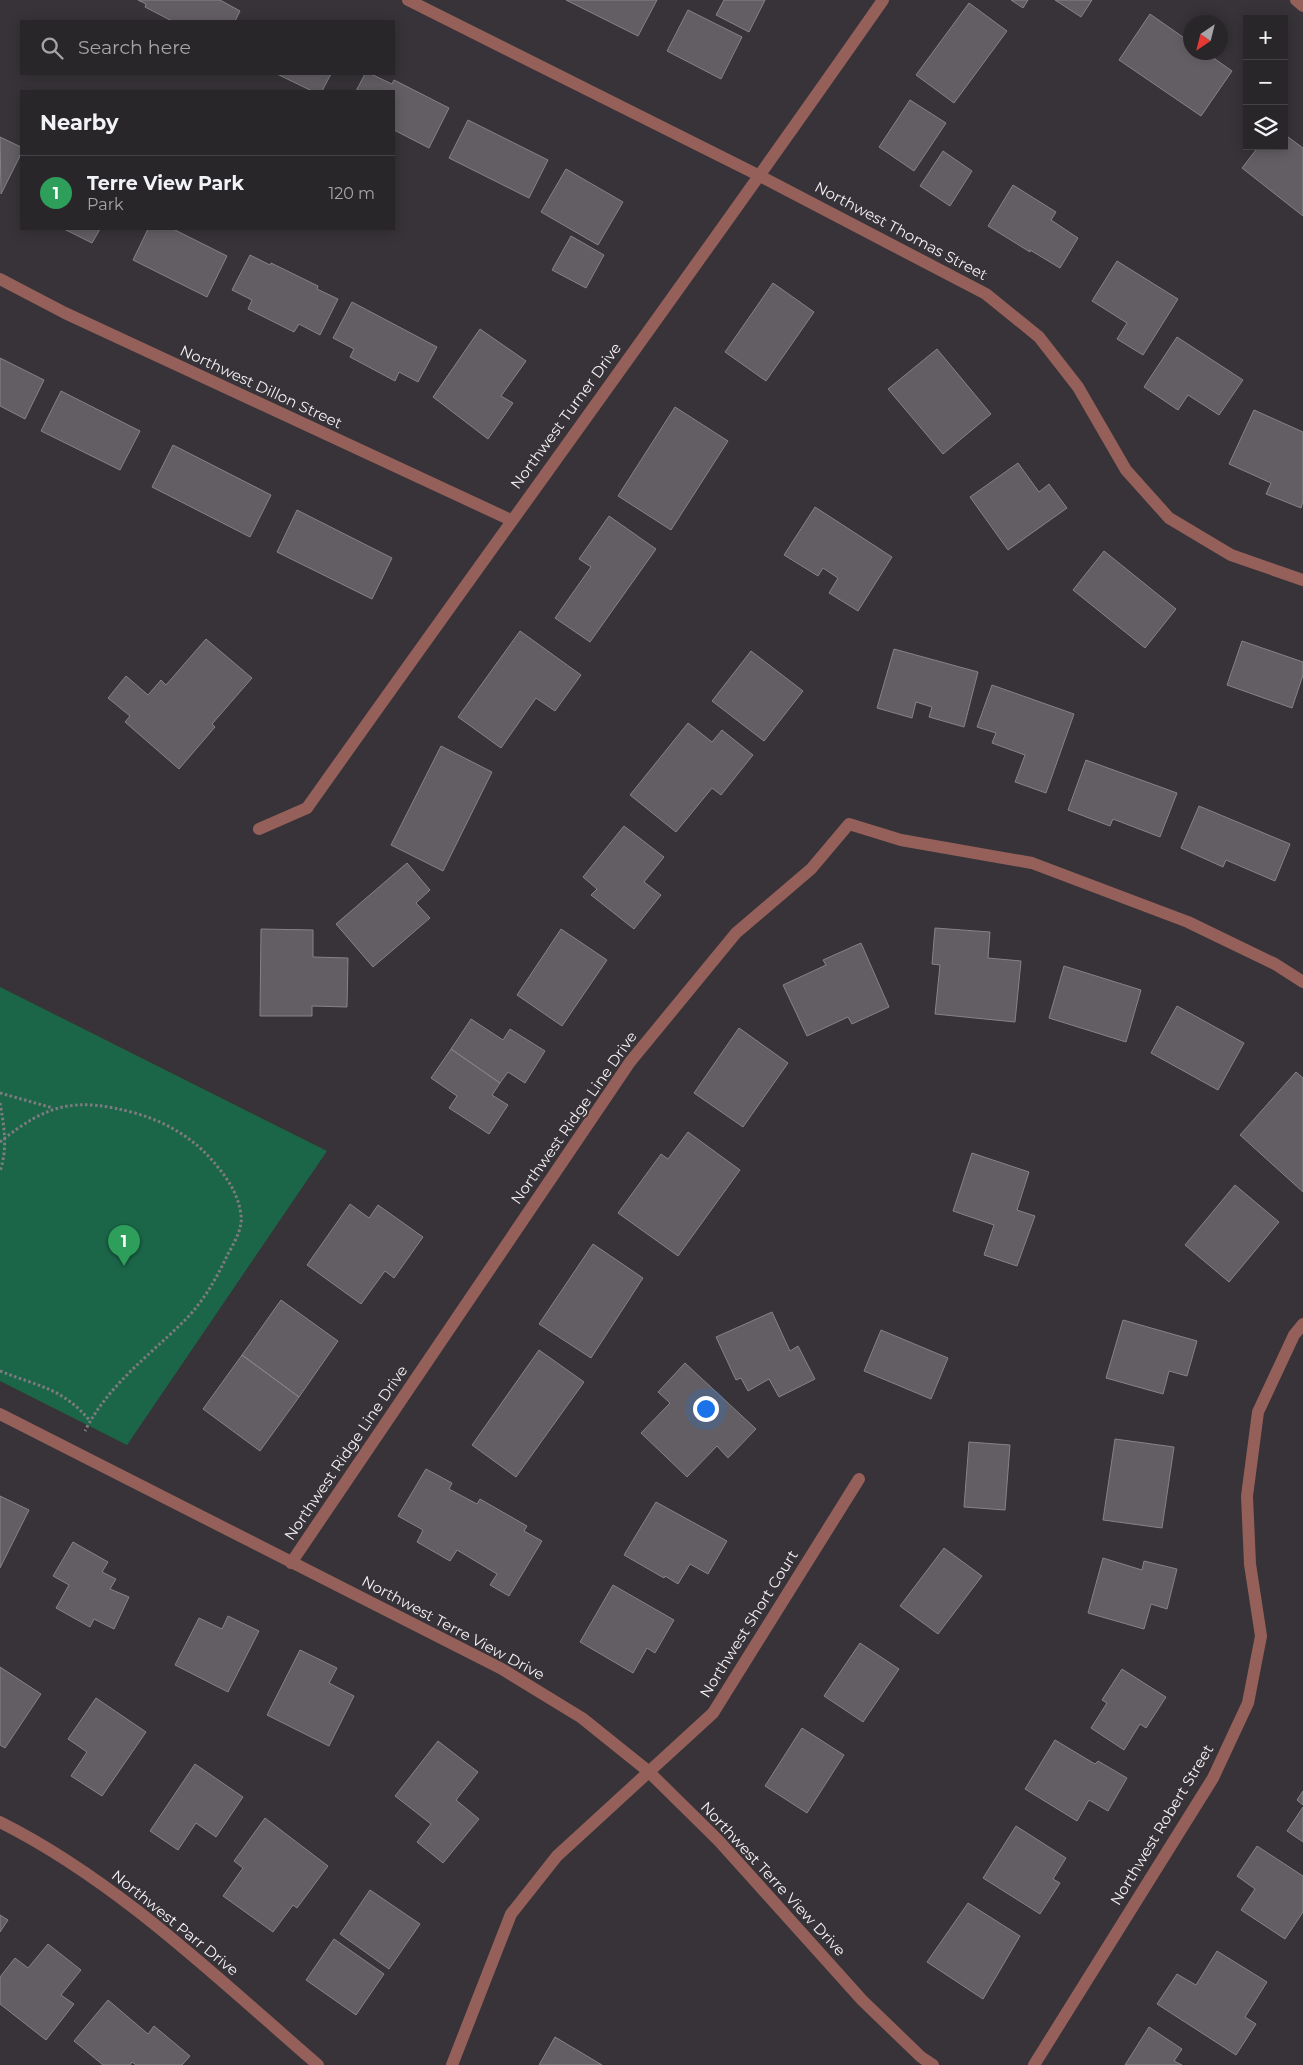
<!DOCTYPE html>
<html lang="en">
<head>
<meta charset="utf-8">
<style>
  body { margin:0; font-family:Montserrat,sans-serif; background:#353236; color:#f1f3f6 }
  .controls { position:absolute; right:15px; top:15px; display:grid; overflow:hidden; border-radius:0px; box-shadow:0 2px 12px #0003 }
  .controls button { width:45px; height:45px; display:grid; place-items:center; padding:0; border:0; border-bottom:1px solid #454347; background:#29262a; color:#f1f3f6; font:25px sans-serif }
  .compass { position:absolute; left:1183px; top:15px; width:45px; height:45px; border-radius:50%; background:#29262a; box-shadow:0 2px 12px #0003; rotate:215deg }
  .you { position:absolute; left:705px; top:1408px; width:18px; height:18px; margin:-12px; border:4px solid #fff; border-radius:50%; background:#1a73e8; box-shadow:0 0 0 8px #1a73e833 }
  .badge { display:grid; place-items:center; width:32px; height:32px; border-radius:50%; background:#bca0f2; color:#fff; font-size:16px; font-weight:700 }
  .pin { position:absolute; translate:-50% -41px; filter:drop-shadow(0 1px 2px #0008) }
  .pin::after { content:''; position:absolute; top:26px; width:18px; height:15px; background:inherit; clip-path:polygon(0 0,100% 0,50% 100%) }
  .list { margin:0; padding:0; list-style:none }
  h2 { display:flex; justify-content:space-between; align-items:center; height:65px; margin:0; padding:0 20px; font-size:21px }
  h2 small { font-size:16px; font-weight:400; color:#a5a5a8 }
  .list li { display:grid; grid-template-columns:32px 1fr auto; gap:15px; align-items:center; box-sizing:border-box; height:75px; padding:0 20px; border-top:1px solid #454347 }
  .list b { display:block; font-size:19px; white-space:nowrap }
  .list p { margin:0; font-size:16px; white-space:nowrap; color:#a5a5a8 }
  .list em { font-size:16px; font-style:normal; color:#a5a5a8 }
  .icon { flex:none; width:28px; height:28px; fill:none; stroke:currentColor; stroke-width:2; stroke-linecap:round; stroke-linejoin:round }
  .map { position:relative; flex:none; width:1303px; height:2065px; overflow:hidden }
  .search { position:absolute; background:#29262a; box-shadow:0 2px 12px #0003; left:20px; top:20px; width:375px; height:55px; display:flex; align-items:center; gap:12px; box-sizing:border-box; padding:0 18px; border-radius:0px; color:#a5a5a8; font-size:19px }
  .panel { position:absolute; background:#29262a; box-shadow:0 2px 12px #0003; left:20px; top:90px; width:375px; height:140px; border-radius:0px }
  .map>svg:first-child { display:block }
  .green { fill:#1b6649 }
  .building { fill:#625e63; stroke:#868388 }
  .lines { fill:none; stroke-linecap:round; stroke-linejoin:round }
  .path { stroke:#7f7b80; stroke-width:3; stroke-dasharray:2.5 2.5; stroke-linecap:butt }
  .minor { stroke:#95605a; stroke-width:12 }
  .labels { text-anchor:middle; stroke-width:4; stroke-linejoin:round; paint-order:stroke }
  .street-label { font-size:15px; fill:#f4f2f5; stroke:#373338 }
</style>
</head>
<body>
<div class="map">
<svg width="1303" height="2065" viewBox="0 0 1303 2065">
  <rect width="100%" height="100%" fill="#373338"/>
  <path class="green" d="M0 987 327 1151 127 1445 0 1381Z"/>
  <path class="building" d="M138 0H220L240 11 235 21H172L145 7 146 4Z
    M566 0H657L638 36Z
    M724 0H765L749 32 716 15Z
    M1011 0H1028L1023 8Z
    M1055 0H1092L1081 17Z
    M969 3 1007 31 954 103 916 75Z
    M688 10 742 37 721 79 667 51Z
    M1150 14 1190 42V52H1205L1232 71 1201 116 1119 60Z
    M277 74H331L322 91H312Z
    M365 74H371L392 84 394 80 449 108 429 148 394 130V91H356Z
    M910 100 946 123 914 171 879 147Z
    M468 120 548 160 529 198 449 158Z
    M1284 134 1303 148V216L1242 168 1259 146H1284Z
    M0 137 21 147V154L1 194Z
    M943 151 972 171 950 206 920 186Z
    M566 169 623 202 598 245 541 212Z
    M1013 185 1056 212 1051 220 1078 238 1060 268 1030 250V252L988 226Z
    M64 229H100L92 243Z
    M148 229H173L227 256 207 297 133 260Z
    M571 236 604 255 586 288 552 270Z
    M250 255 270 265 271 263 318 286 317 289 338 299 320 335 299 324 294 332 248 309 252 300 232 290Z
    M1117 261 1178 299 1143 355 1117 339 1127 323 1092 301Z
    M773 283 814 312 766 381 725 352Z
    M352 302 437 347 418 382 399 372 395 381 350 357 354 349 333 338Z
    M480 329 526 361 501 396 513 403 488 439 433 397Z
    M1177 337 1243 380 1219 415 1188 395 1178 410 1144 387Z
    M937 349 991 414 943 454 888 389Z
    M0 358 44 380 25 419 0 406Z
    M61 391 140 431 120 470 41 431Z
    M675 407 728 441 671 530 618 496Z
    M1254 410 1303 432V501L1301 508 1266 494 1271 483 1229 464Z
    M173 445 271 495 250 537 152 487Z
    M1018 463 1039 492 1049 484 1067 508 1008 550 970 497Z
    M815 507 892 557 858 611 829 593 838 578 823 568 818 576 784 555Z
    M297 510 392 558 372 599 277 552Z
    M609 516 656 549 590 642 555 618 591 567 579 559Z
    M1104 551 1176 609 1145 648 1073 590Z
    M520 631 581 675 555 711 536 698 501 748 458 717Z
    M206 639 252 678 212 724 215 727 179 769 125 722 130 716 108 698 126 676 148 695 161 680 166 685Z
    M1242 641 1303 662V675L1292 708 1227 685Z
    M894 649 978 672 964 727 929 717 932 707 916 702 912 718 877 708Z
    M751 651 803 691 764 741 712 701Z
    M992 685 1074 714 1046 793 1015 782 1025 755 992 743 996 733 977 727Z
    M688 723 712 742 722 730 753 755 721 795 712 788 676 832 630 795Z
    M441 746 492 772 443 871 391 845Z
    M1086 760 1177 793 1160 837 1113 819 1110 826 1068 810Z
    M1199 806 1290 844 1275 881 1226 860 1223 867 1181 848Z
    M624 826 664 857 644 882 661 895 634 929 591 895 597 889 583 877Z
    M407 863 430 890 416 903 430 918 373 967 336 924Z
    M935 928 990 932 988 958 1021 961 1015 1022 935 1014 940 965 932 964Z
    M261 929 313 930V957L348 958 347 1007 312 1006V1016H260Z
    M561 929 607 960 562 1026 517 995Z
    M861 943 889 1007 852 1024 848 1017 807 1036 783 985 826 965 823 960Z
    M1064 966 1141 990 1126 1042 1049 1018Z
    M1177 1006 1244 1043 1218 1090 1151 1053Z
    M471 1019 503 1040 510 1029 545 1051 525 1083 508 1072 500 1083 451 1049Z
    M739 1028 788 1063 743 1127 694 1093Z
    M451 1049 500 1083 492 1095 508 1105 489 1134 449 1108 457 1096 431 1078Z
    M1296 1072 1303 1078V1192L1240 1135Z
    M688 1132 740 1170 678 1256 618 1213 661 1154 668 1159Z
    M972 1153 1029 1172 1017 1210 1035 1216 1017 1266 984 1255 994 1225 953 1211Z
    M1235 1185 1279 1222 1229 1282 1185 1245Z
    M350 1204 369 1218 378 1205 423 1237 394 1278 385 1271 361 1304 307 1265Z
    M593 1244 643 1278 591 1358 539 1324Z
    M281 1300 338 1341 299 1397 242 1355Z
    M772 1312 790 1351 798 1346 815 1379 779 1397 769 1379 748 1391 741 1378 736 1380 716 1337Z
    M1123 1320 1197 1341 1187 1376 1169 1371 1163 1394 1106 1378Z
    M881 1330 948 1358 931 1399 864 1371Z
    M539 1350 584 1382 516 1477 472 1445Z
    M242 1355 299 1397 260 1451 203 1409Z
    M685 1363 756 1429 728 1458 717 1446 687 1477 641 1433 670 1403 658 1392Z
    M1115 1439 1174 1447 1162 1528 1103 1520Z
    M969 1442 1010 1445 1005 1510 964 1507Z
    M426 1469 452 1483 449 1489 477 1504 480 1499 527 1526 524 1531 542 1541 509 1596 490 1585 497 1574 457 1550 450 1561 417 1542 423 1530 398 1516Z
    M0 1496 29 1510 0 1568Z
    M656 1502 727 1541 708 1574 690 1564 678 1584 665 1576 664 1578 624 1555Z
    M73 1542 108 1562 102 1572 116 1579 110 1589 129 1597 114 1629 94 1619 90 1627 56 1608 69 1585 53 1576Z
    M944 1548 982 1576 938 1634 900 1606Z
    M1103 1558 1142 1570 1144 1561 1177 1569 1167 1609 1151 1604 1144 1629 1088 1613Z
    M613 1585 674 1620 655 1653 647 1648 633 1673 580 1642Z
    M228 1616 259 1631 228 1692 175 1665 199 1618 222 1629Z
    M860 1643 899 1669 863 1722 824 1696Z
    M300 1650 337 1668 329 1683 354 1696 329 1746 267 1715Z
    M0 1667 41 1694 5 1748 0 1745Z
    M1122 1669 1166 1697 1146 1728 1140 1724 1124 1750 1091 1728 1107 1703 1102 1700Z
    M96 1698 146 1732 102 1796 71 1776 87 1752 68 1739Z
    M802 1728 844 1755 807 1813 765 1786Z
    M1055 1740 1095 1764 1098 1761 1127 1778 1108 1811 1089 1800 1077 1821 1025 1789Z
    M438 1741 478 1772 456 1800 479 1819 443 1863 417 1842 431 1824 395 1796Z
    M195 1764 243 1797 216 1837 196 1823 178 1850 150 1831Z
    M1303 1791V1805L1297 1800Z
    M1303 1807V1842L1287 1831Z
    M265 1818 328 1866 297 1908 293 1905 273 1932 223 1896 243 1868 234 1861Z
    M1016 1826 1066 1858 1053 1879 1060 1883 1040 1914 983 1878Z
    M1257 1846 1303 1876V1912L1285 1939 1241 1910 1255 1889 1237 1876Z
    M370 1890 420 1924 389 1969 340 1934Z
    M968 1903 1020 1936 983 1999 927 1962Z
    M0 1915 8 1920 0 1932Z
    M334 1939 384 1974 356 2015 306 1980Z
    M48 1944 81 1970 61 1995 74 2004 46 2040 0 2004V1977L15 1958 28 1968Z
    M1217 1951 1267 1982 1245 2017 1256 2024 1236 2055 1157 2004 1177 1974 1196 1985Z
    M108 2000 148 2034 154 2026 190 2056 182 2065H136L132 2062 130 2065H103L74 2041Z
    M1149 2027 1182 2049 1174 2061 1182 2065H1125Z
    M555 2037 602 2065H539Z"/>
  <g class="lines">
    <path class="path" d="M0 1093 53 1108
      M0 1103C4 1126 8 1148 0 1171
      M0 1142C48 1103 76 1097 135 1113 172 1124 198 1141 221 1171 231 1184 239 1198 241 1215 243 1228 234 1243 228 1254 217 1277 204 1301 185 1320 149 1356 108 1385 85 1431
      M0 1371C37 1386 63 1388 90 1421"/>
    <path class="minor" d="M408 0 760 176 986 294 1039 337 1078 387 1126 470 1169 518 1231 555 1303 580
      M1296 0 1303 6
      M0 279 65 313 511 520
      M259 829 307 808C498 538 694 271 883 0
      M0 1414 502 1669 582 1718 648 1771 719 1841 862 2000 921 2057 933 2065
      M291 1563 630 1062 736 933 811 869 849 824 901 840 1032 863 1188 922 1275 964 1303 982
      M0 1822C118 1881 218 1979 318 2065
      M452 2065 511 1914 557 1856 713 1713 859 1479
      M1034 2065 1213 1778 1248 1703 1261 1636 1250 1564 1247 1496 1258 1412 1294 1335 1303 1324"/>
  </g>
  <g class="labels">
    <g class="street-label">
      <text transform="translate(901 231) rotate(28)" y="5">Northwest Thomas Street</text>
      <text transform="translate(261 387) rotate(25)" y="5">Northwest Dillon Street</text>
      <text transform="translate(566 416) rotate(-54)" y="5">Northwest Turner Drive</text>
      <text transform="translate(574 1118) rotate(-55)" y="5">Northwest Ridge Line Drive</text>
      <text transform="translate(346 1453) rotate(-56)" y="5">Northwest Ridge Line Drive</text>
      <text transform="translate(749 1624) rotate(-58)" y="5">Northwest Short Court</text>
      <text transform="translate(453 1628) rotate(28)" y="5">Northwest Terre View Drive</text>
      <text transform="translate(1162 1825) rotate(-59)" y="5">Northwest Robert Street</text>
      <text transform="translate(773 1879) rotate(47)" y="5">Northwest Terre View Drive</text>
      <text transform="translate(175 1923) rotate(39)" y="5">Northwest Parr Drive</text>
    </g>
  </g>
</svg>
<div class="controls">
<button>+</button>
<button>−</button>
<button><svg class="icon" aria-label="layers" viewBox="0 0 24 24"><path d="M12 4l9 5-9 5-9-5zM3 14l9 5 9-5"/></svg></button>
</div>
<svg class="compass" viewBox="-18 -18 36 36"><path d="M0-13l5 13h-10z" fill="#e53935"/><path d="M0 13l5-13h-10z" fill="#a5a5a8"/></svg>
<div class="you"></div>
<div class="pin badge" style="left:124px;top:1266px;background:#2e9e5b">1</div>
<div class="search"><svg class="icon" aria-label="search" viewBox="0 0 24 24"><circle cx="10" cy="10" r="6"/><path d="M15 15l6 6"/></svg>Search here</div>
<section class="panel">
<h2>Nearby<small></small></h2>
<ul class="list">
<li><span class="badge" style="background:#2e9e5b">1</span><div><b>Terre View Park</b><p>Park</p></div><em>120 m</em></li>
</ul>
</section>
</div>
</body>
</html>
